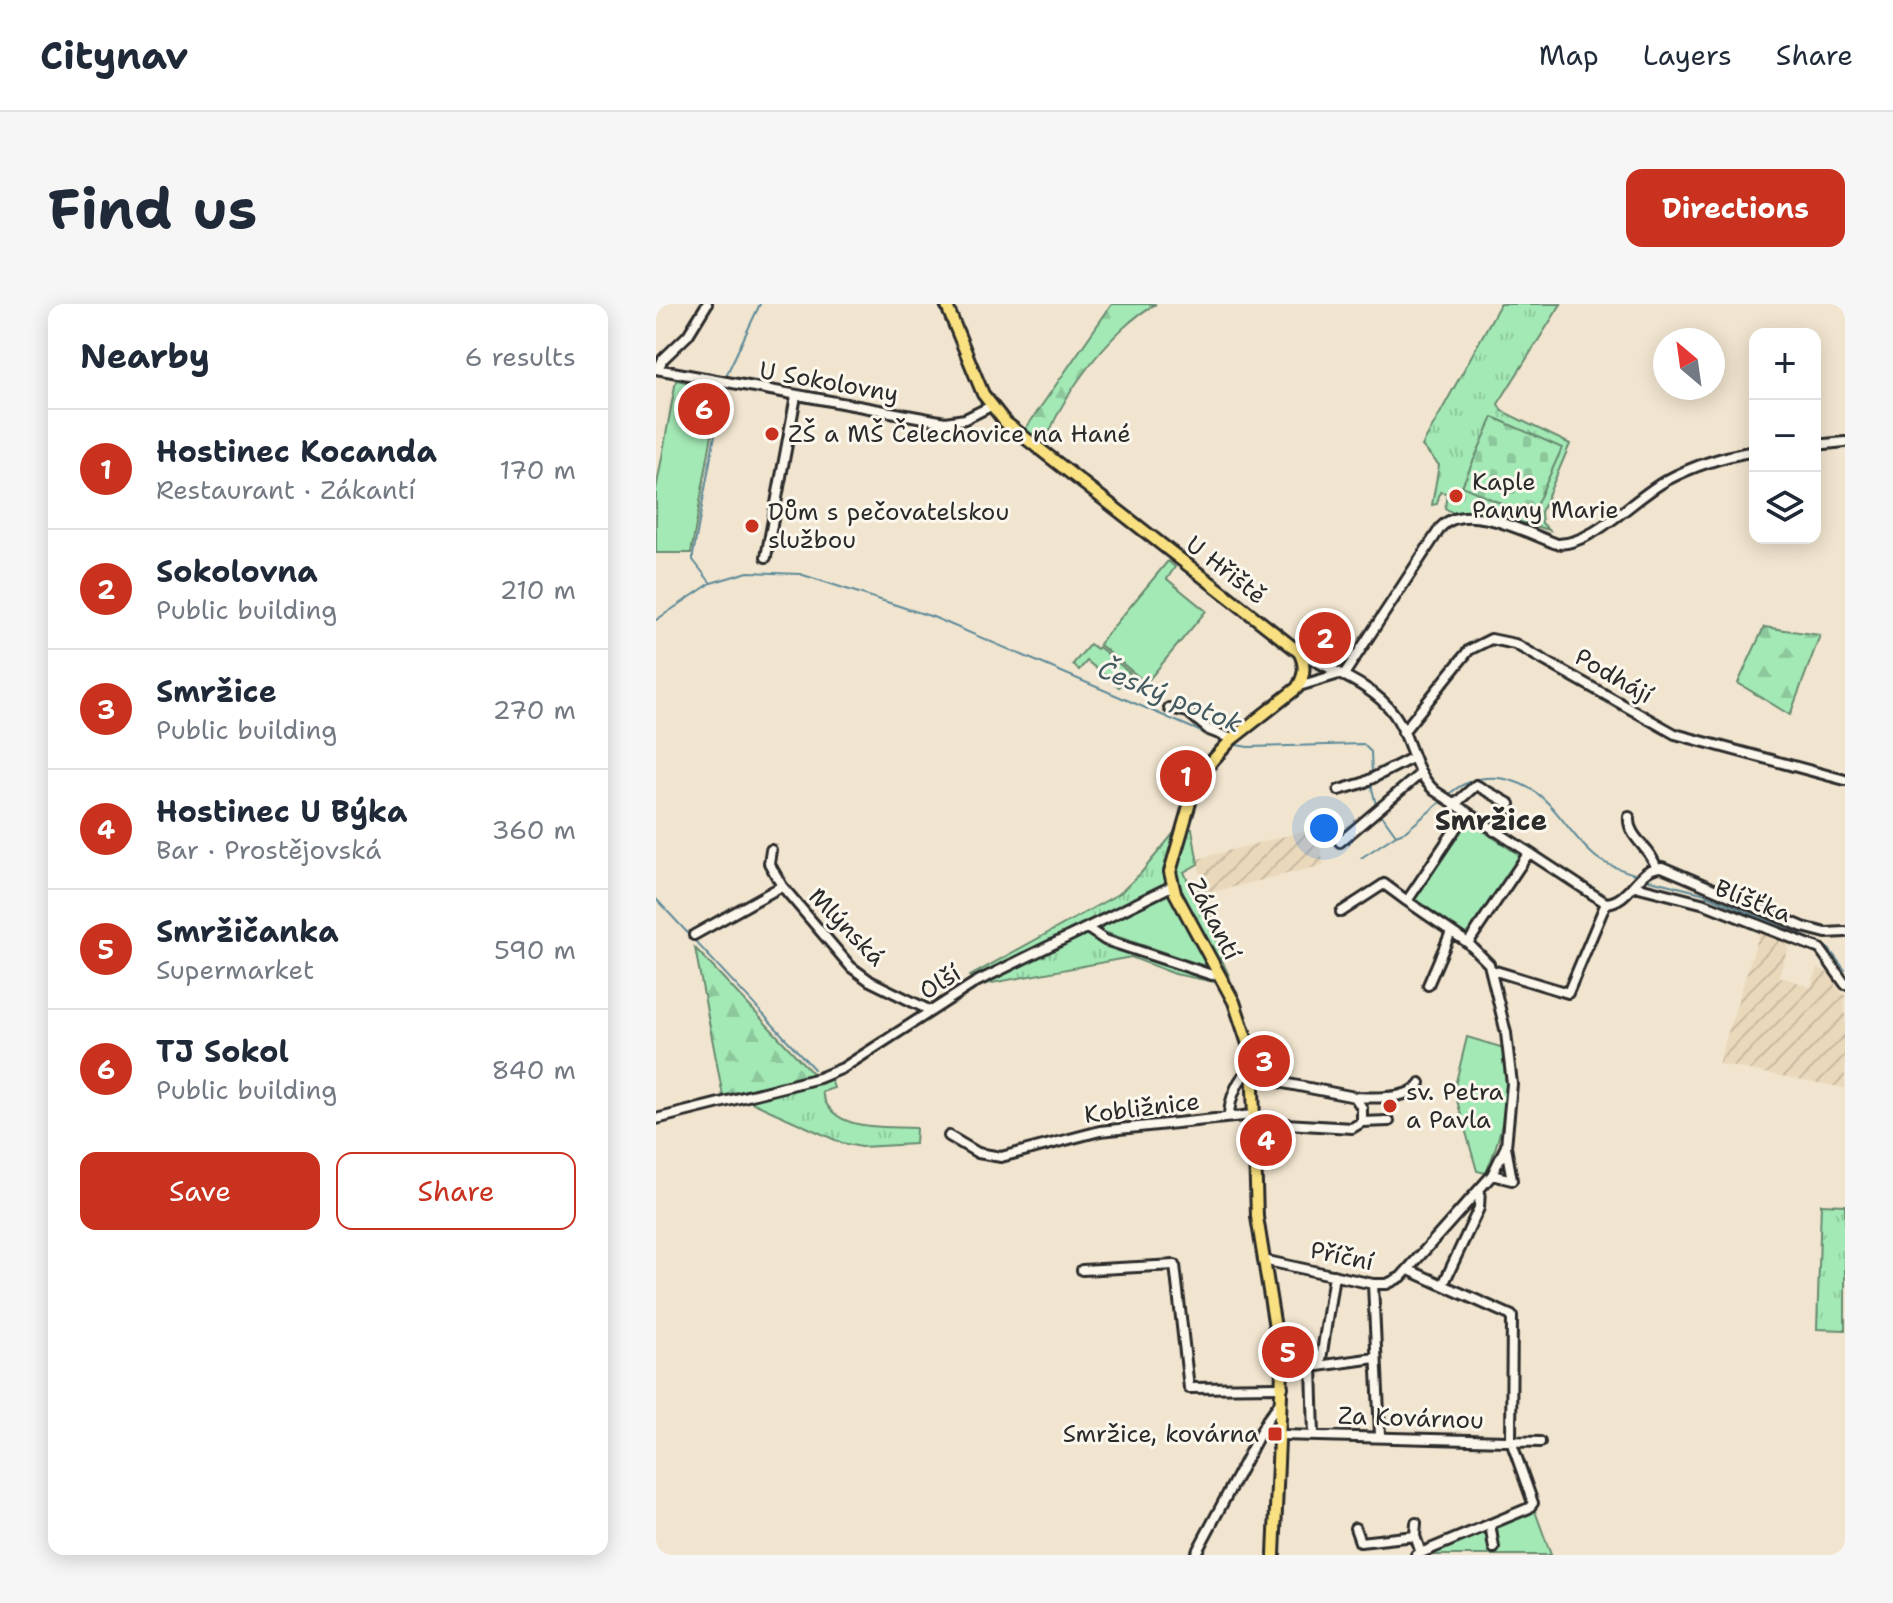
<!DOCTYPE html>
<html lang="en">
<head>
<meta charset="utf-8">
<style>
  body { margin:0; font-family:"Shantell Sans",sans-serif; background:#f6f6f7; color:#1f2937 }
  .controls { position:absolute; right:24px; top:24px; display:grid; overflow:hidden; border-radius:16px; box-shadow:0 4px 20px #0003 }
  .controls button { width:72px; height:72px; display:grid; place-items:center; padding:0; border:0; border-bottom:2px solid #e0e1e3; background:#fff; color:#1f2937; font:40px sans-serif }
  .compass { position:absolute; left:997px; top:24px; width:72px; height:72px; border-radius:50%; background:#fff; box-shadow:0 4px 20px #0003; rotate:331deg }
  .you { position:absolute; left:668px; top:524px; width:28px; height:28px; margin:-20px; border:6px solid #fff; border-radius:50%; background:#1a73e8; box-shadow:0 0 0 12px #1a73e833 }
  .badge { display:grid; place-items:center; width:52px; height:52px; border-radius:50%; background:#c8321e; color:#fff; font-size:26px; font-weight:700 }
  .pin { position:absolute; translate:-50% -50%; border:4px solid #fff; box-shadow:0 2px 8px #0006 }
  .list { margin:0; padding:0; list-style:none }
  h2 { display:flex; justify-content:space-between; align-items:center; height:104px; margin:0; padding:0 32px; font-size:34px }
  h2 small { font-size:26px; font-weight:400; color:#747a83 }
  .list li { display:grid; grid-template-columns:52px 1fr auto; gap:24px; align-items:center; box-sizing:border-box; height:120px; padding:0 32px; border-top:2px solid #e0e1e3 }
  .list b { display:block; font-size:30px; white-space:nowrap }
  .list p { margin:0; font-size:26px; white-space:nowrap; color:#747a83 }
  .list em { font-size:26px; font-style:normal; color:#747a83 }
  .actions { display:flex; gap:16px; padding:24px 32px }
  .actions a { flex:1; padding:18px 0; border:2px solid #c8321e; border-radius:16px; text-align:center; font-size:28px; color:#c8321e }
  .actions .main { background:#c8321e; color:#fff }
  .icon { flex:none; width:44px; height:44px; fill:none; stroke:currentColor; stroke-width:2; stroke-linecap:round; stroke-linejoin:round }
  .map { position:relative; flex:none; width:1189px; height:1251px; overflow:hidden; border-radius:16px }
  header { display:flex; align-items:center; gap:48px; box-sizing:border-box; height:112px; padding:0 40px; background:#fff; border-bottom:2px solid #e0e1e3 }
  header strong { font-size:38px }
  nav { display:flex; gap:44px; margin-inline-start:auto; font-size:28px }
  .intro { display:flex; align-items:center; justify-content:space-between; box-sizing:border-box; height:192px; padding:0 48px }
  h1 { margin:0; font-size:56px }
  .button { padding:20px 36px; border-radius:16px; background:#c8321e; color:#fff; font-size:28px; font-weight:700 }
  main { display:flex; gap:48px; padding:0 48px }
  aside { flex:1; background:#fff; border-radius:16px; box-shadow:0 4px 20px #0003 }
  .map>svg:first-child { display:block }
  .industrial { fill:url(#industrial-furrows) }
  .grass { fill:url(#grass-tufts); stroke:#678a70; stroke-width:2 }
  .forest { fill:url(#forest-firs); stroke:#678a70; stroke-width:2 }
  .cemetery { fill:url(#cemetery-stones); stroke:#678a70; stroke-width:2 }
  .green { fill:#a3e9b5; stroke:#678a70; stroke-width:2 }
  .lines { fill:none; stroke-linecap:round; stroke-linejoin:round }
  .stream { stroke:#5d8998; stroke-width:2 }
  .minor-casing { stroke:#2b2b2b; stroke-width:14 }
  .major-casing { stroke:#2b2b2b; stroke-width:16 }
  .minor { stroke:#fbf7ec; stroke-width:8 }
  .major { stroke:#f9e181; stroke-width:10 }
  .poi-dot { fill:#c8321e; stroke:#fbf7ec; stroke-width:3 }
  .labels { text-anchor:middle; stroke-width:6; stroke-linejoin:round; paint-order:stroke }
  .street-label { font-size:24px; fill:#2b2b2b; stroke:#fbf7ec }
  .poi-label { font-size:24px; fill:#2b2b2b; stroke:#fbf7ec; text-anchor:start }
  .water-label { font-size:26px; font-style:italic; fill:#445a61; stroke:#fbf7ec }
  .quarter-label { font-size:28px; font-weight:bold; fill:#2b2b2b; stroke:#fbf7ec }
</style>
</head>
<body>
<header>
<strong>Citynav</strong>
<nav><a>Map</a><a>Layers</a><a>Share</a></nav>
</header>
<div class="intro"><h1>Find us</h1><a class="button">Directions</a></div>
<main>
<aside>
<h2>Nearby<small>6 results</small></h2>
<ul class="list">
<li><span class="badge">1</span><div><b>Hostinec Kocanda</b><p>Restaurant · Zákantí</p></div><em>170 m</em></li>
<li><span class="badge">2</span><div><b>Sokolovna</b><p>Public building</p></div><em>210 m</em></li>
<li><span class="badge">3</span><div><b>Smržice</b><p>Public building</p></div><em>270 m</em></li>
<li><span class="badge">4</span><div><b>Hostinec U Býka</b><p>Bar · Prostějovská</p></div><em>360 m</em></li>
<li><span class="badge">5</span><div><b>Smržičanka</b><p>Supermarket</p></div><em>590 m</em></li>
<li><span class="badge">6</span><div><b>TJ Sokol</b><p>Public building</p></div><em>840 m</em></li>
</ul>
<div class="actions"><a class="main">Save</a><a>Share</a></div>
</aside>
<div class="map">
<svg width="1189" height="1251" viewBox="0 0 1189 1251">
  <defs>
    <pattern id="industrial-furrows" width="10" height="10" patternUnits="userSpaceOnUse" patternTransform="scale(2)"><rect width="10" height="10" fill="#ead8bb"/><path d="M-1 1l2-2M0 10L10 0M9 11l2-2" fill="none" stroke="#c9baa1"/></pattern>
    <pattern id="grass-tufts" width="24" height="20" patternUnits="userSpaceOnUse" patternTransform="scale(2)"><rect width="24" height="20" fill="#a3e9b5"/><path d="M3 7l-1-3M5 7V3M7 7l1-3M15 17l-1-3M17 17v-4M19 17l1-3" fill="none" stroke="#8cc89c"/></pattern>
    <pattern id="forest-firs" width="22" height="20" patternUnits="userSpaceOnUse" patternTransform="scale(2)"><rect width="22" height="20" fill="#a3e9b5"/><path d="M5 1l3.5 6h-7zM16 11l3.5 6h-7z" fill="#8cc89c"/></pattern>
    <pattern id="cemetery-stones" width="16" height="16" patternUnits="userSpaceOnUse" patternTransform="scale(2)"><rect width="16" height="16" fill="#a3e9b5"/><path d="M2 7V4a2 2 0 0 1 4 0v3zM10 15v-3a2 2 0 0 1 4 0v3z" fill="#8cc89c"/></pattern>
  </defs>
  <rect width="100%" height="100%" fill="#f1e5cf"/>
  <filter id="ink" filterUnits="userSpaceOnUse"><feTurbulence type="fractalNoise" baseFrequency=".0125" numOctaves="2"/><feDisplacementMap in="SourceGraphic" scale="16" xChannelSelector="R" yChannelSelector="G"/><feConvolveMatrix kernelMatrix="1 2 1 2 8 2 1 2 1" color-interpolation-filters="sRGB"/></filter>
  <g filter="url(#ink)">
    <path class="industrial" d="M660 524 668 561 549 590 541 555Z
      M1104 627 1134 638 1123 672 1155 683 1162 664 1180 672 1179 682 1189 691V784L1062 760Z"/>
    <path class="grass" d="M844 0H905L842 100 846 107 914 140 885 208 886 219 893 226 832 209H797L789 204 791 189 784 188 781 200 776 201 783 161 766 142Z
      M521 525H536L542 560 528 568 537 589 548 584 565 654 574 674 563 679 519 670 475 653 320 682 314 672 464 589 485 569Z
      M174 773 178 784 166 788C175 829 227 822 260 824L259 840 205 843 186 839 93 797Z
      M1165 900 1189 901V1026L1161 1025Z"/>
    <path class="forest" d="M456 0H500C458 21 399 98 389 143L368 127Z
      M1108 323 1164 331 1134 411 1082 379Z
      M39 644 157 770 67 792Z"/>
    <path class="cemetery" d="M837 113 906 144 875 213 806 182Z"/>
    <path class="green" d="M20 76 64 85 35 249H0V186Z
      M512 257 519 263 511 275 550 307 490 379 443 340Z
      M434 340 441 345 443 343 474 369 463 383 431 357 423 366 417 360Z
      M811 516 866 553 811 633 756 596Z
      M510 589H515L557 665 445 627V622Z
      M811 733 848 744C855 788 847 830 830 869L821 867 798 786Z
      M879 1207 895 1251H772L830 1226 834 1244 843 1243 841 1222Z"/>
    <g class="lines">
      <path class="stream" d="M69 74 104 0
        M54 278 37 256V251L68 81
        M0 316 55 279 92 268 144 270 277 313 569 438
        M575 440 592 443 707 440 715 448 716 470
        M715 480 720 501
        M792 491C808 477 827 471 849 475 897 485 906 526 941 554 951 562 968 566 981 571
        M725 510 740 531 750 527 787 496
        M705 554 740 531
        M990 575 1046 589 1159 637 1173 645 1189 666
        M0 595 158 765"/>
      <g class="minor-casing">
        <path id="minor" d="M0 65 289 118 309 115 335 102
          M2 65 7 55 32 31 51 0
          M1159 141 1189 138
          M110 253 140 92
          M643 348C673 366 717 380 738 410 756 434 755 465 779 487L950 599
          M687 372 785 223C810 196 871 229 901 240 937 241 979 193 1011 176 1039 161 1069 152 1099 147
          M643 382 683 370
          M513 404 532 408 553 426 576 435
          M747 428 813 346 835 335 859 340 1019 430 1189 476
          M683 486 707 479 756 454
          M798 501 820 481 854 500 838 527
          M973 513C971 533 995 544 1000 563
          M684 538 764 470
          M115 546 113 559 126 582 195 663 214 677 275 707
          M979 582 1049 600 1164 645 1189 680
          M950 599C976 597 981 563 1006 563L1147 623 1170 629 1189 628
          M685 608 728 580 751 597
          M431 624 449 636 556 671
          M38 631 126 582
          M812 639 872 550
          M836 666 912 689 950 599
          M772 681 795 628
          M597 773 699 793 706 804V818L696 824 597 818
          M699 793C717 794 755 796 764 779
          M573 813C573 796 582 772 597 763
          M0 815 163 774 187 764 320 678 516 582
          M706 818 733 817
          M293 832 322 849 345 853 444 827 597 811
          M836 871 856 876 850 843
          M607 956 717 980H731L745 973 836 871 850 842 856 780 850 729 833 660 812 639 751 597 810 509
          M426 966 519 961 533 1084 627 1083
          M753 966 856 1012 855 1137 877 1199 873 1204 760 1251
          M717 980 724 1131
          M787 981 823 904 824 885
          M664 1062 678 971
          M656 1063 658 1131
          M626 1067 719 1054
          M625 1131 884 1138
          M760 1219 759 1232 765 1249
          M834 1220 838 1244
          M699 1224 704 1238 759 1232
          M539 1251 611 1116 625 1097"/>
      </g>
      <g class="major-casing">
        <path id="major" d="M290 0 327 90 349 118 643 348C650 361 649 372 641 384L576 435 556 457 537 488 514 568 519 589 578 698 596 752 601 913 626 1067 618 1251"/>
      </g>
      <use href="#minor" class="minor"/>
      <use href="#major" class="major"/>
    </g>
  </g>
  <g class="poi-dot">
    <circle cx="116" cy="130" r="8"/>
    <circle cx="800" cy="192" r="8"/>
    <circle cx="96" cy="222" r="8"/>
    <circle cx="734" cy="802" r="8"/>
    <rect x="611" y="1122" width="16" height="16" rx="4"/>
  </g>
  <g class="labels">
    <g class="street-label">
      <text transform="translate(173 78) rotate(10)" y="8">U Sokolovny</text>
      <text transform="translate(570 266) rotate(38)" y="8">U Hřiště</text>
      <text transform="translate(958 372) rotate(30)" y="8">Podhájí</text>
      <text transform="translate(1097 597) rotate(21)" y="8">Blíšťka</text>
      <text transform="translate(558 615) rotate(63)" y="8">Zákantí</text>
      <text transform="translate(191 623) rotate(46)" y="8">Mlýnská</text>
      <text transform="translate(284 678) rotate(-32)" y="8">Olší</text>
      <text transform="translate(486 804) rotate(-7)" y="8">Kobližnice</text>
      <text transform="translate(686 952) rotate(12)" y="8">Příční</text>
      <text transform="translate(755 1114) rotate(2)" y="8">Za Kovárnou</text>
    </g>
    <g class="poi-label">
      <text x="132" y="138">ZŠ a MŠ Čelechovice na Hané</text>
      <text x="816" y="186">Kaple<tspan x="816" dy="28">Panny Marie</tspan></text>
      <text x="112" y="216">Dům s pečovatelskou<tspan x="112" dy="28">službou</tspan></text>
      <text x="750" y="796">sv. Petra<tspan x="750" dy="28">a Pavla</tspan></text>
      <text x="603" y="1138" text-anchor="end">Smržice, kovárna</text>
    </g>
    <g class="water-label">
      <text transform="translate(514 392) rotate(22)" y="9">Český potok</text>
    </g>
    <g class="quarter-label">
      <text x="835" y="526">Smržice</text>
    </g>
  </g>
</svg>
<div class="controls">
<button>+</button>
<button>−</button>
<button><svg class="icon" aria-label="layers" viewBox="0 0 24 24"><path d="M12 4l9 5-9 5-9-5zM3 14l9 5 9-5"/></svg></button>
</div>
<svg class="compass" viewBox="-18 -18 36 36"><path d="M0-13l5 13h-10z" fill="#e53935"/><path d="M0 13l5-13h-10z" fill="#747a83"/></svg>
<div class="you"></div>
<div class="pin badge" style="left:530px;top:472px">1</div>
<div class="pin badge" style="left:669px;top:334px">2</div>
<div class="pin badge" style="left:608px;top:757px">3</div>
<div class="pin badge" style="left:610px;top:836px">4</div>
<div class="pin badge" style="left:632px;top:1048px">5</div>
<div class="pin badge" style="left:48px;top:105px">6</div>
</div>
</main>
</body>
</html>
